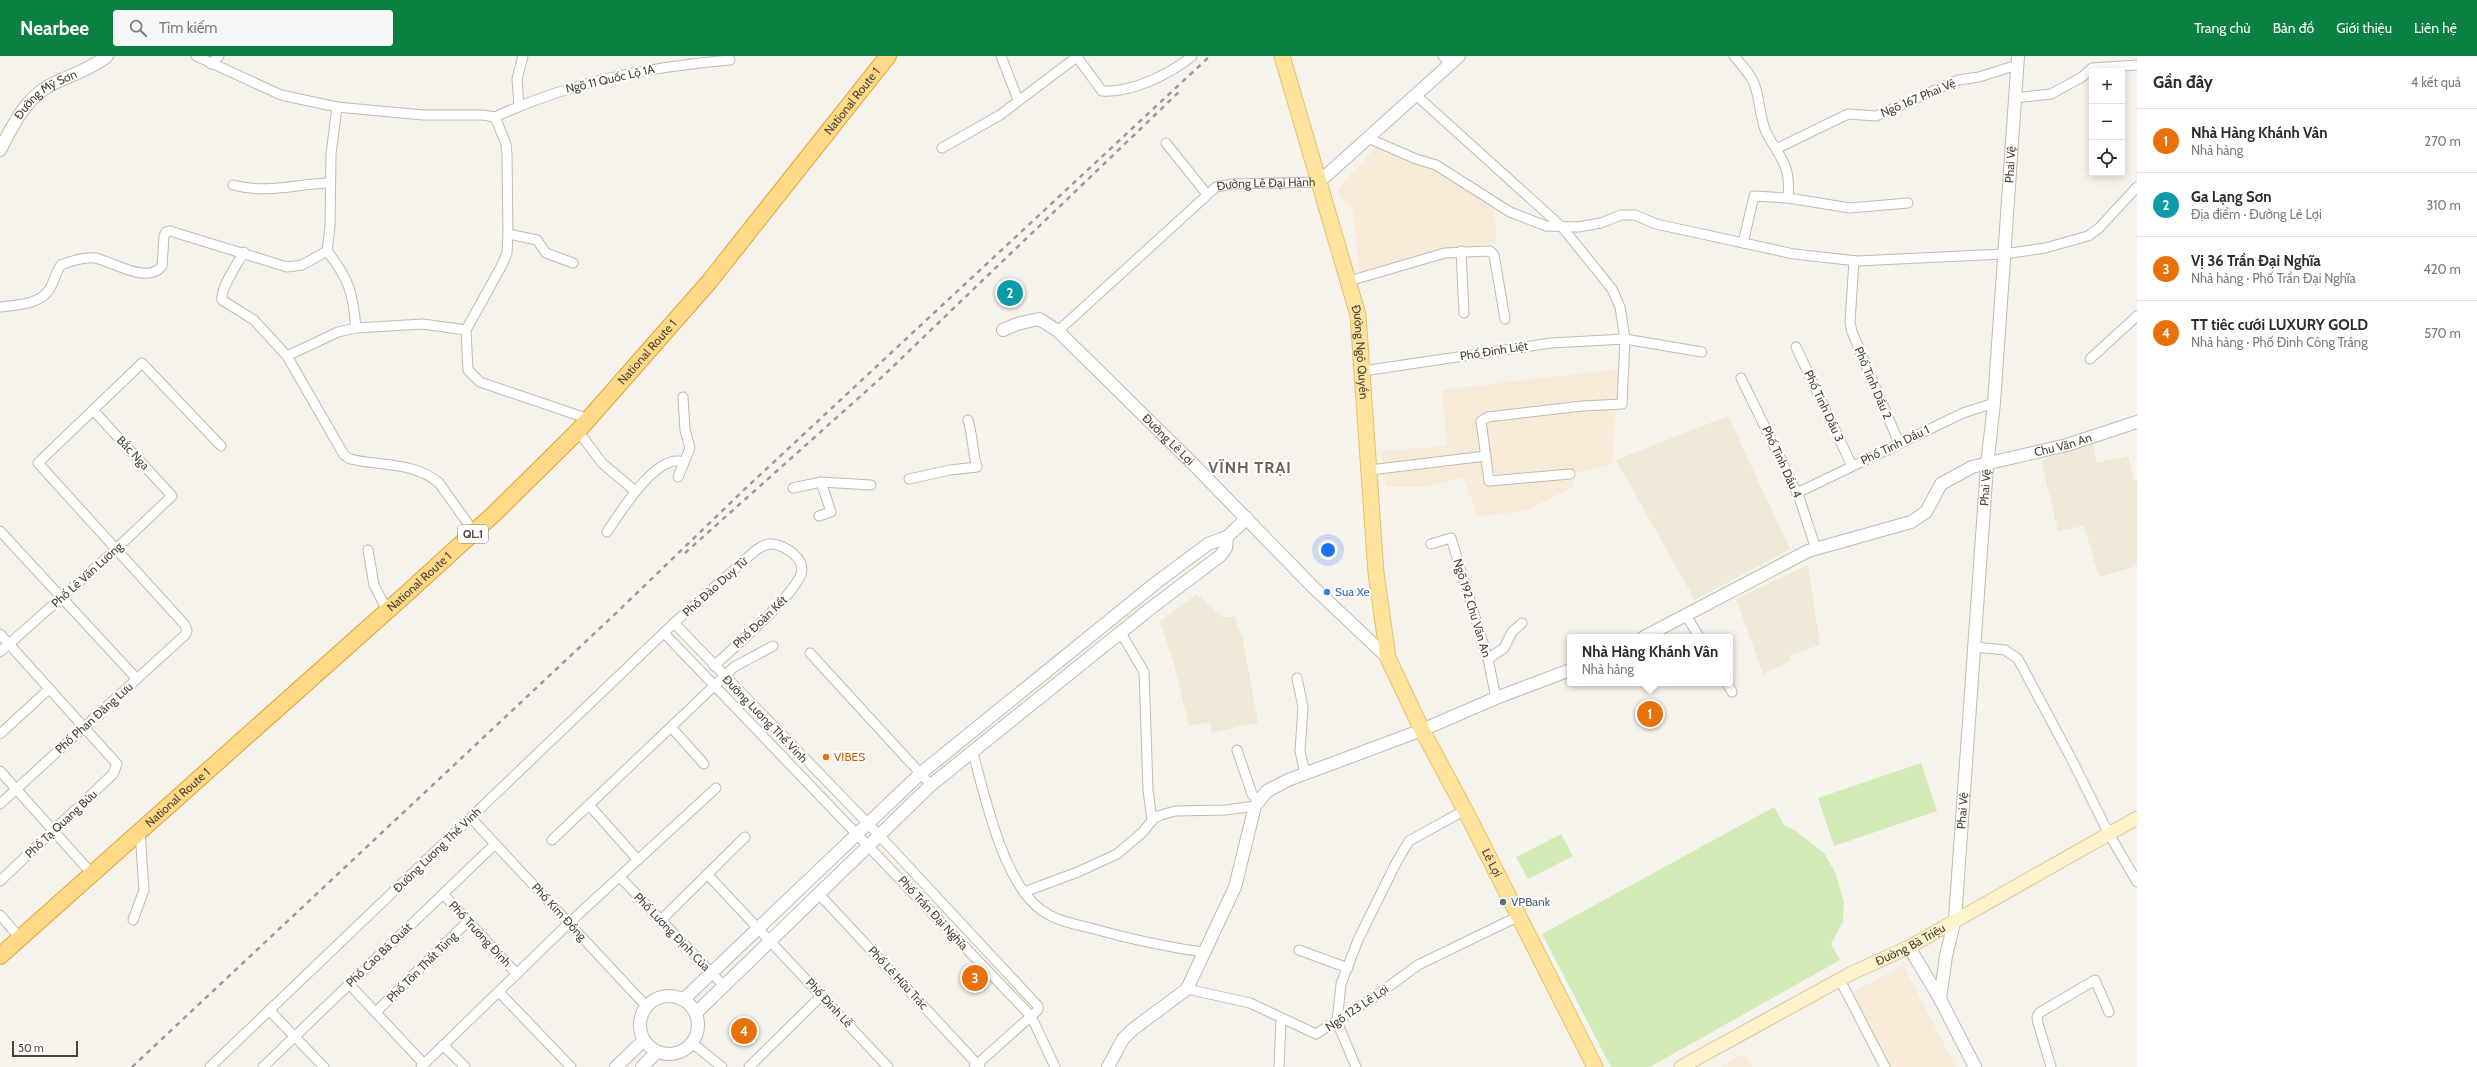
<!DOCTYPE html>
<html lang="vi">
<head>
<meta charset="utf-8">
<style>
  body { margin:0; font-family:Cabin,sans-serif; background:#f7f7f7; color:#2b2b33 }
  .controls { position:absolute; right:12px; top:12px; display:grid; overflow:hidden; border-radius:4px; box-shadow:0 2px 10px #0003 }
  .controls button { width:36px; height:36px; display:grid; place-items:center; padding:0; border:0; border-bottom:1px solid #e1e1e2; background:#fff; color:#2b2b33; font:20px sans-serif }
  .scale { position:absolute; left:12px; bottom:10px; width:66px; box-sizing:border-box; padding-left:4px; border:2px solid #4b4439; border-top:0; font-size:11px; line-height:14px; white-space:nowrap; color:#4b4439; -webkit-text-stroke:3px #fff; paint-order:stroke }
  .you { position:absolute; left:1328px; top:494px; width:14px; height:14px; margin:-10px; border:3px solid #fff; border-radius:50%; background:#1a73e8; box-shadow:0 0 0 6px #1a73e833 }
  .badge { display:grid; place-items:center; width:26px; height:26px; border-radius:50%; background:#0b8043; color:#fff; font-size:13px; font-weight:700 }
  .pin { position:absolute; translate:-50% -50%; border:2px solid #fff; box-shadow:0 1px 4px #0006 }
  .popup { position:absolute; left:1567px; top:578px; width:166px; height:52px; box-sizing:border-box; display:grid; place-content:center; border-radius:4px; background:#fff; filter:drop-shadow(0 1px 3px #0005); font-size:13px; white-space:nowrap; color:#7c7c81 }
  .popup b { font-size:15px; color:#2b2b33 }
  .popup::after { content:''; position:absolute; left:50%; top:100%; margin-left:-8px; border:8px solid transparent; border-top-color:#fff }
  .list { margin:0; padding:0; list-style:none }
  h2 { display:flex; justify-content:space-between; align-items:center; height:52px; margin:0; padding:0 16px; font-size:17px }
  h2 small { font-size:13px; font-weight:400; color:#7c7c81 }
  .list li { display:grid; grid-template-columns:26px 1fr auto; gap:12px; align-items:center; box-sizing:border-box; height:64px; padding:0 16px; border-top:1px solid #e1e1e2 }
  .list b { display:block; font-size:15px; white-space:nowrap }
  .list p { margin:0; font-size:13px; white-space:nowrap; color:#7c7c81 }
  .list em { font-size:13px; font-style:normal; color:#7c7c81 }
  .icon { flex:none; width:22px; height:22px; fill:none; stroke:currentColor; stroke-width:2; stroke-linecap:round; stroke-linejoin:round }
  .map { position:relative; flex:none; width:2137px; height:1011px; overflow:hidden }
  header { display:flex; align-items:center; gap:24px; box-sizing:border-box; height:56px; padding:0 20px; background:#0b8043; color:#fff }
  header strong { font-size:19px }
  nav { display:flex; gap:22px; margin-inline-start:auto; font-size:14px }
  .search { width:280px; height:36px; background:#f7f7f7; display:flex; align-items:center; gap:10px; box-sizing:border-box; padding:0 14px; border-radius:4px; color:#7c7c81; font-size:15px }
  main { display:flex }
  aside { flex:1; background:#fff }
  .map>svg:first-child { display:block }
  .commercial { fill:#f7ead8 }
  .education { fill:#efe8d6 }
  .green { fill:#d2eab5 }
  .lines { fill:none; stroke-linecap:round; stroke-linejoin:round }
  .minor-casing { stroke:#c2bbae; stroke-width:11 }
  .tertiary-casing { stroke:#c2bbae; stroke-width:14 }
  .secondary-casing { stroke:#d6c79b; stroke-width:15 }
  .primary-casing { stroke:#e6c16a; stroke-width:17 }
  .trunk-casing { stroke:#e0a43c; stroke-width:18 }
  .minor { stroke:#fff; stroke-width:9 }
  .tertiary { stroke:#fff; stroke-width:12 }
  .secondary { stroke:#fff3cd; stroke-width:13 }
  .primary { stroke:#ffe39c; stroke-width:15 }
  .trunk { stroke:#ffd985; stroke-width:16 }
  .rail { stroke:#9a9a9a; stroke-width:2.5; stroke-dasharray:5 5; stroke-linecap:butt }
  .shop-dot { fill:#3f7fe0; stroke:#fff; stroke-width:1.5 }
  .food-dot { fill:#e8710a; stroke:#fff; stroke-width:1.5 }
  .service-dot { fill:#5c6f8a; stroke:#fff; stroke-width:1.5 }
  .labels { text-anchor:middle; stroke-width:4; stroke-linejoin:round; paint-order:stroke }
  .shield { fill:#fff; stroke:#817c74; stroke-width:1 }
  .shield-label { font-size:11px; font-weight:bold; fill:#4b4439 }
  .street-label { font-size:12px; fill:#4b4439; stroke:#fff }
  .shop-label { font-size:12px; fill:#366cbe; stroke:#fff; text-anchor:start }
  .food-label { font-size:12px; fill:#c56008; stroke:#fff; text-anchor:start }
  .service-label { font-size:12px; fill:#4e5e75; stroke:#fff; text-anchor:start }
  .district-label { font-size:16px; font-weight:bold; letter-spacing:1px; fill:#6e6250; stroke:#fff }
</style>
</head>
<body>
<header>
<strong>Nearbee</strong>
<div class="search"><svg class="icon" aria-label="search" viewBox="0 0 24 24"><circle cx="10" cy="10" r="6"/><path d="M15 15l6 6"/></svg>Tìm kiếm</div>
<nav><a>Trang chủ</a><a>Bản đồ</a><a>Giới thiệu</a><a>Liên hệ</a></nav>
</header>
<main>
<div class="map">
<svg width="2137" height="1011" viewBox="0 0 2137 1011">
  <rect width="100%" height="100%" fill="#f6f3ec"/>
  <path class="commercial" d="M1382 84 1418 100 1423 96 1493 143 1497 185 1360 222 1353 156 1337 135Z
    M1619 313 1612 408 1575 417 1573 431 1525 455 1478 460 1463 422 1422 431H1385L1382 395 1447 390 1442 334Z
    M1903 909 1956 1011H1888L1850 938Z
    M1745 997 1753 1011H1720Z"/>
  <path class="education" d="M1728 360 1790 493 1695 544 1616 404Z
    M2093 388 2097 407 2128 400 2134 425H2137V510L2099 521 2084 470 2058 475 2041 404Z
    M1808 509 1820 589 1790 599V605L1763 618 1736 543Z
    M1197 538 1222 561H1235L1243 585 1258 666 1212 677 1209 666 1189 670 1174 608 1160 565Z"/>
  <path class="green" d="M1921 707 1937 755 1834 790 1818 742Z
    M1774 751 1784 769 1796 775 1824 797 1836 818 1844 847 1843 866 1831 888 1840 904 1650 1011H1611L1542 878Z
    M1561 778 1573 800 1528 823 1516 801Z"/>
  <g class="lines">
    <g class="minor-casing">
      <g id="minor">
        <path d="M196 0 281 39 337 51 423 59H482L495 61 506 88 507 99 508 178 507 197 502 209 466 274 468 314 480 326 589 363"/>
        <path d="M1001 0 1018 44"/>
        <path d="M1443 0 1450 8"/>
        <path d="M1734 0C1742 9 1751 19 1755 30 1760 45 1760 62 1766 76 1780 103 1791 107 1788 142L1754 140 1743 187"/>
        <path d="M1077 1 1102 35C1132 37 1170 18 1192 0"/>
        <path d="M211 8 219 0"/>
        <path d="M1417 40 1562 171 1612 233 1620 251 1625 283 1622 348 1582 350 1488 361 1481 365 1489 425 1570 418"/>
        <path d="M2015 42 2051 38 2082 21 2092 12 2137 9"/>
        <path d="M519 50 517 23 523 0"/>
        <path d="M337 51 331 98 330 170 327 195C349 223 353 237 356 272"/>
        <path d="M495 61C570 26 648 11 730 4"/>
        <path d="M1368 82 1416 103 1436 109 1510 156 1546 170 1578 171 1601 167 1621 159H1635L1656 168 1794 198 1857 205 2004 198 2045 192 2088 180 2099 172 2137 131"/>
        <path d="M1166 87 1206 137"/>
        <path d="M942 92 1000 59 1078 0"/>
        <path d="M1778 92 1848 58 1876 60 1958 24 1979 21 2017 9"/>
        <path d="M233 129C267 138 295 128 329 127"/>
        <path d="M1788 142 1850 152 1908 147"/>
        <path d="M508 178 537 184 546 197 573 207"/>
        <path d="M1461 195 1464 257"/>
        <path d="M244 196C238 207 220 232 222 244L254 264 287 300 344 399 350 403C379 410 415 406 439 427L474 476"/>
        <path d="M1854 205 1850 266 1852 276 1899 387"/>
        <path d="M1349 225 1445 197 1490 195 1494 199 1505 263"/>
        <path d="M0 251C15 249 39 249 49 234 54 227 55 217 61 209 71 205 83 201 95 202 112 205 147 229 162 210L164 180 166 176 170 175 287 211 302 209 327 195"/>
        <path id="s1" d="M1058 275 1216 131 1232 128 1319 126"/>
        <path d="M1796 291 1852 410"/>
        <path d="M287 300 338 276 356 272 423 268 466 274"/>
        <path d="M2090 303 2137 260"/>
        <path d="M1363 315 1551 287 1625 283 1702 296"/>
        <path d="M1741 322 1799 441 1816 493"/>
        <path d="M578 375 602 407 635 435"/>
        <path d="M1370 414 1486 400"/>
        <path d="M678 421 690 392 685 374 683 341"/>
        <path d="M909 423 950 414 977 411C972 395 973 380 968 364"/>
        <path d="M793 432 821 426 871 429"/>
        <path d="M1797 437 1963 357 1994 347"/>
        <path d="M819 460 831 456 821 426"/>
        <path d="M0 475 137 623"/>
        <path d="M607 476C620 457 656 397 683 406"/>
        <path d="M1431 488 1451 482 1488 603 1496 642"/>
        <path d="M368 494 374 529 387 554"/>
        <path d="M1686 559 1699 581"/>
        <path d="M674 567 878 778 1038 950V954L974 1011"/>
        <path d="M664 577 1031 960 1055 1011"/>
        <path d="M1121 577 1144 616 1148 734 1152 765"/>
        <path d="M0 578 117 708 113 718 0 825"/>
        <path d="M1975 591 2005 594 2018 603 2071 702 2109 778 2137 826"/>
        <path d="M0 596 115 494 172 440 93 354"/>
        <path d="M810 597 931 729"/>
        <path d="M1488 603 1504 592 1512 576 1522 567"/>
        <path d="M1297 622 1303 651 1300 695 1305 718"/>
        <path d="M1727 627 1732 636"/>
        <path d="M671 671 704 708"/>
        <path d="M0 678 48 634"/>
        <path d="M1237 694 1252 738 1258 745"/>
        <path d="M973 697C985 741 1003 825 1040 853 1055 865 1075 868 1094 873 1130 883 1166 891 1203 896"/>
        <path d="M0 715 93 819"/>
        <path d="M0 748 185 579 187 575 185 569 38 407 142 307 221 390"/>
        <path d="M589 749 638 804"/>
        <path d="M471 762 647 951"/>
        <path d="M552 784 734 611 773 590"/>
        <path d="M707 818 888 1011"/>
        <path d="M620 821 724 930"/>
        <path d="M1024 836 1078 816 1117 798 1143 776 1154 762 1161 759 1175 755 1226 754 1255 750"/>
        <path d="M818 837 980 1011"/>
        <path d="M443 838 517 918"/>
        <path d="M0 859 20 882"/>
        <path d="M133 864 144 834 140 776"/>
        <path d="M661 864 745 781"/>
        <path d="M1299 894 1348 912"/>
        <path d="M1840 924 1885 1011"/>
        <path d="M349 928 424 1008"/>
        <path d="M1187 933 1250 947 1316 978 1377 939 1418 909 1519 860"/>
        <path d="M499 936 571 1011"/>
        <path d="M269 954 324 1011"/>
        <path d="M376 956 468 865"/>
        <path d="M692 987 722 1011"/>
        <path d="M443 989 465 1011"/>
        <path d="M210 1011 674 567 756 494C761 491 766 487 773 488 786 490 806 503 801 518 793 541 734 591 714 610"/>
        <path d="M263 1011 495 788"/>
        <path d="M421 1011 569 867 716 732"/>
        <path d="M749 1011 822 939"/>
        <path d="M1279 1011 1281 963"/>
        <path d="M1356 1011 1337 966 1341 928 1358 884 1396 807 1409 785 1465 754"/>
        <path d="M2051 1011 2038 967 2037 961 2039 957 2095 924 2109 956"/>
      </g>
    </g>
    <g class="tertiary-casing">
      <g id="tertiary">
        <path id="s2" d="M0 94C12 71 24 45 47 31 67 20 90 14 107 0"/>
        <path d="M1319 126 1459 0"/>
        <path id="s3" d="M1003 274 1017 268 1039 263 1058 275 1196 411 1312 530 1388 602"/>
        <path id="s4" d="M1644 581 1808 495 1911 466 1926 456 1941 428 1972 411 2067 389 2137 366"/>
        <path d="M1909 891 1940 943 1975 1011"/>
        <circle cx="669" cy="969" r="29"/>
        <path id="s5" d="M1940 943 1946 900 1955 863 1987 410 1994 347 2018 0"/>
        <path d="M683 944 921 717 1157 526 1208 488 1227 481 1247 462"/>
        <path d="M696 957 931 729 1151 552 1220 500 1226 492 1227 481"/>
        <path d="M616 1011 644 984"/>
        <path d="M642 1011 657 996"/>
        <path d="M1108 1011 1123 983 1132 974 1187 933 1235 831 1255 750 1267 735 1288 724 1422 674 1496 642 1570 614"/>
      </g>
    </g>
    <g class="secondary-casing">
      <g id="secondary">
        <path id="s6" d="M1681 1011 1852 917 1909 891 2137 762"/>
      </g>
    </g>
    <g class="primary-casing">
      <g id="primary">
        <path id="s7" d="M1282 0 1358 259 1376 517 1388 602 1422 674 1465 754 1595 1011"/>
      </g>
    </g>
    <g class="trunk-casing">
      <g id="trunk">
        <path id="s8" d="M0 900 405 539 496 456 578 375 709 226 888 0"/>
      </g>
    </g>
    <use href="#minor" class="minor"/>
    <use href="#tertiary" class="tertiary"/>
    <use href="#secondary" class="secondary"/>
    <use href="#primary" class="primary"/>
    <use href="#trunk" class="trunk"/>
    <path class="rail" d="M685 497 882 321 1182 33
      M132 1011 613 560 747 431 1210 0"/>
  </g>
  <circle class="shop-dot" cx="1327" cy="536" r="4"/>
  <circle class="food-dot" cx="826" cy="701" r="4"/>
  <circle class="service-dot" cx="1503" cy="846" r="4"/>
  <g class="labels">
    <rect class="shield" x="458" y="469" width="30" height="18" rx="3"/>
    <g class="shield-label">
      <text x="473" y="482">QL.1</text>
    </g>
    <g class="street-label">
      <text transform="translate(610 23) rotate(-13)" y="4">Ngõ 11 Quốc Lộ 1A</text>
      <text dy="4" stroke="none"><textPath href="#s2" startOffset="74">Đường Mỹ Sơn</textPath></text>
      <text transform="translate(1918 42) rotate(-23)" y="4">Ngõ 167 Phai Vệ</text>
      <text dy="4" stroke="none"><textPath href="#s8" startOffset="1210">National Route 1</textPath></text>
      <text dy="4" stroke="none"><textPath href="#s5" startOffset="838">Phai Vệ</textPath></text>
      <text dy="4" stroke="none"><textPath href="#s1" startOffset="264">Đường Lê Đại Hành</textPath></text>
      <text transform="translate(1494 295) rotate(-9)" y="4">Phố Đinh Liệt</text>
      <text dy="4" stroke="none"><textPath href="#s7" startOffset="307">Đường Ngô Quyền</textPath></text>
      <text dy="4" stroke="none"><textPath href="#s8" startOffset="886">National Route 1</textPath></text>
      <text transform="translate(1873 327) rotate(67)" y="4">Phố Tinh Dầu 2</text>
      <text transform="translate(1824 350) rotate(65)" y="4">Phố Tinh Dầu 3</text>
      <text dy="4" stroke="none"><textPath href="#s3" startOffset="215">Đường Lê Lợi</textPath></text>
      <text transform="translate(1895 389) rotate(-26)" y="4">Phố Tinh Dầu 1</text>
      <text dy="4" stroke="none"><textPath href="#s4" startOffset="471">Chu Văn An</textPath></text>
      <text transform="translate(133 397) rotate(47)" y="4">Bắc Nga</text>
      <text transform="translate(1782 406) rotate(65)" y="4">Phố Tinh Dầu 4</text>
      <text dy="4" stroke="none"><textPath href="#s5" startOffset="514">Phai Vệ</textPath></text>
      <text transform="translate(87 519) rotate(-42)" y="4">Phố Lê Văn Lương</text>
      <text dy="4" stroke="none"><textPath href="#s8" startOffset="562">National Route 1</textPath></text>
      <text transform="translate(715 531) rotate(-42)" y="4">Phố Đào Duy Từ</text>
      <text transform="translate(1472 552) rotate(73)" y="4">Ngõ 192 Chu Văn An</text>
      <text transform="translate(760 566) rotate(-44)" y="4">Phố Đoàn Kết</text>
      <text transform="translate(94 662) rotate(-42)" y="4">Phố Phan Đăng Lưu</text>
      <text transform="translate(765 663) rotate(46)" y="4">Đường Lương Thế Vinh</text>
      <text dy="4" stroke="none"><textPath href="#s8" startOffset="238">National Route 1</textPath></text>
      <text dy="4" stroke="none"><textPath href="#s5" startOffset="190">Phai Vệ</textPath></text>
      <text transform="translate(61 768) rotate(-43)" y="4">Phố Tạ Quang Bửu</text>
      <text transform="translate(437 794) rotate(-44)" y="4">Đường Lương Thế Vinh</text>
      <text dy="4" stroke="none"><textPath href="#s7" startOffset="844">Lê Lợi</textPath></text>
      <text transform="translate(559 856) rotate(47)" y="4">Phố Kim Đồng</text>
      <text transform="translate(933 857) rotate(47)" y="4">Phố Trần Đại Nghĩa</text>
      <text transform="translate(672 876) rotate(46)" y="4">Phố Lương Định Của</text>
      <text transform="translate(480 878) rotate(47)" y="4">Phố Trương Định</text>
      <text dy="4" stroke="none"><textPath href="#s6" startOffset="260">Đường Bà Triệu</textPath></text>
      <text transform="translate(379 899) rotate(-44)" y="4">Phố Cao Bá Quát</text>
      <text transform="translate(422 911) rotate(-45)" y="4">Phố Tôn Thất Tùng</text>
      <text transform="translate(898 922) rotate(47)" y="4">Phố Lê Hữu Trác</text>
      <text transform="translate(829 947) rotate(47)" y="4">Phố Đinh Lễ</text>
      <text transform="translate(1357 952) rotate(-34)" y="4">Ngõ 123 Lê Lợi</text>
    </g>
    <g class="shop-label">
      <text x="1335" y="540">Sua Xe</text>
    </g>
    <g class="food-label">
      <text x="834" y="705">VIBES</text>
    </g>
    <g class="service-label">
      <text x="1511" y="850">VPBank</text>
    </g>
    <g class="district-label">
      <text x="1250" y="417">VĨNH TRẠI</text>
    </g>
  </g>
</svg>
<div class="controls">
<button>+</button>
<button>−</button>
<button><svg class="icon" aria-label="locate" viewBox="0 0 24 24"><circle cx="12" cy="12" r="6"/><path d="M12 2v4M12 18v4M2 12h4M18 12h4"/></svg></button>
</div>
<div class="scale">50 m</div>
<div class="you"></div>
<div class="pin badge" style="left:1650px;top:658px;background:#e8710a">1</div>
<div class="popup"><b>Nhà Hàng Khánh Vân</b>Nhà hàng</div>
<div class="pin badge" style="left:1010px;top:237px;background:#0f9aa8">2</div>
<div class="pin badge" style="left:975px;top:922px;background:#e8710a">3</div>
<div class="pin badge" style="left:744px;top:975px;background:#e8710a">4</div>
</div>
<aside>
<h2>Gần đây<small>4 kết quả</small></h2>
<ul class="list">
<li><span class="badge" style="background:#e8710a">1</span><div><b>Nhà Hàng Khánh Vân</b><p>Nhà hàng</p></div><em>270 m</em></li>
<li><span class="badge" style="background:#0f9aa8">2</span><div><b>Ga Lạng Sơn</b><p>Địa điểm · Đường Lê Lợi</p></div><em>310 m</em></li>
<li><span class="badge" style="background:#e8710a">3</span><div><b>Vị 36 Trần Đại Nghĩa</b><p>Nhà hàng · Phố Trần Đại Nghĩa</p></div><em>420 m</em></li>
<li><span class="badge" style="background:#e8710a">4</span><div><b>TT tiêc cưới LUXURY GOLD</b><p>Nhà hàng · Phố Đinh Công Tráng</p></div><em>570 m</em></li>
</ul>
</aside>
</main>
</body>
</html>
